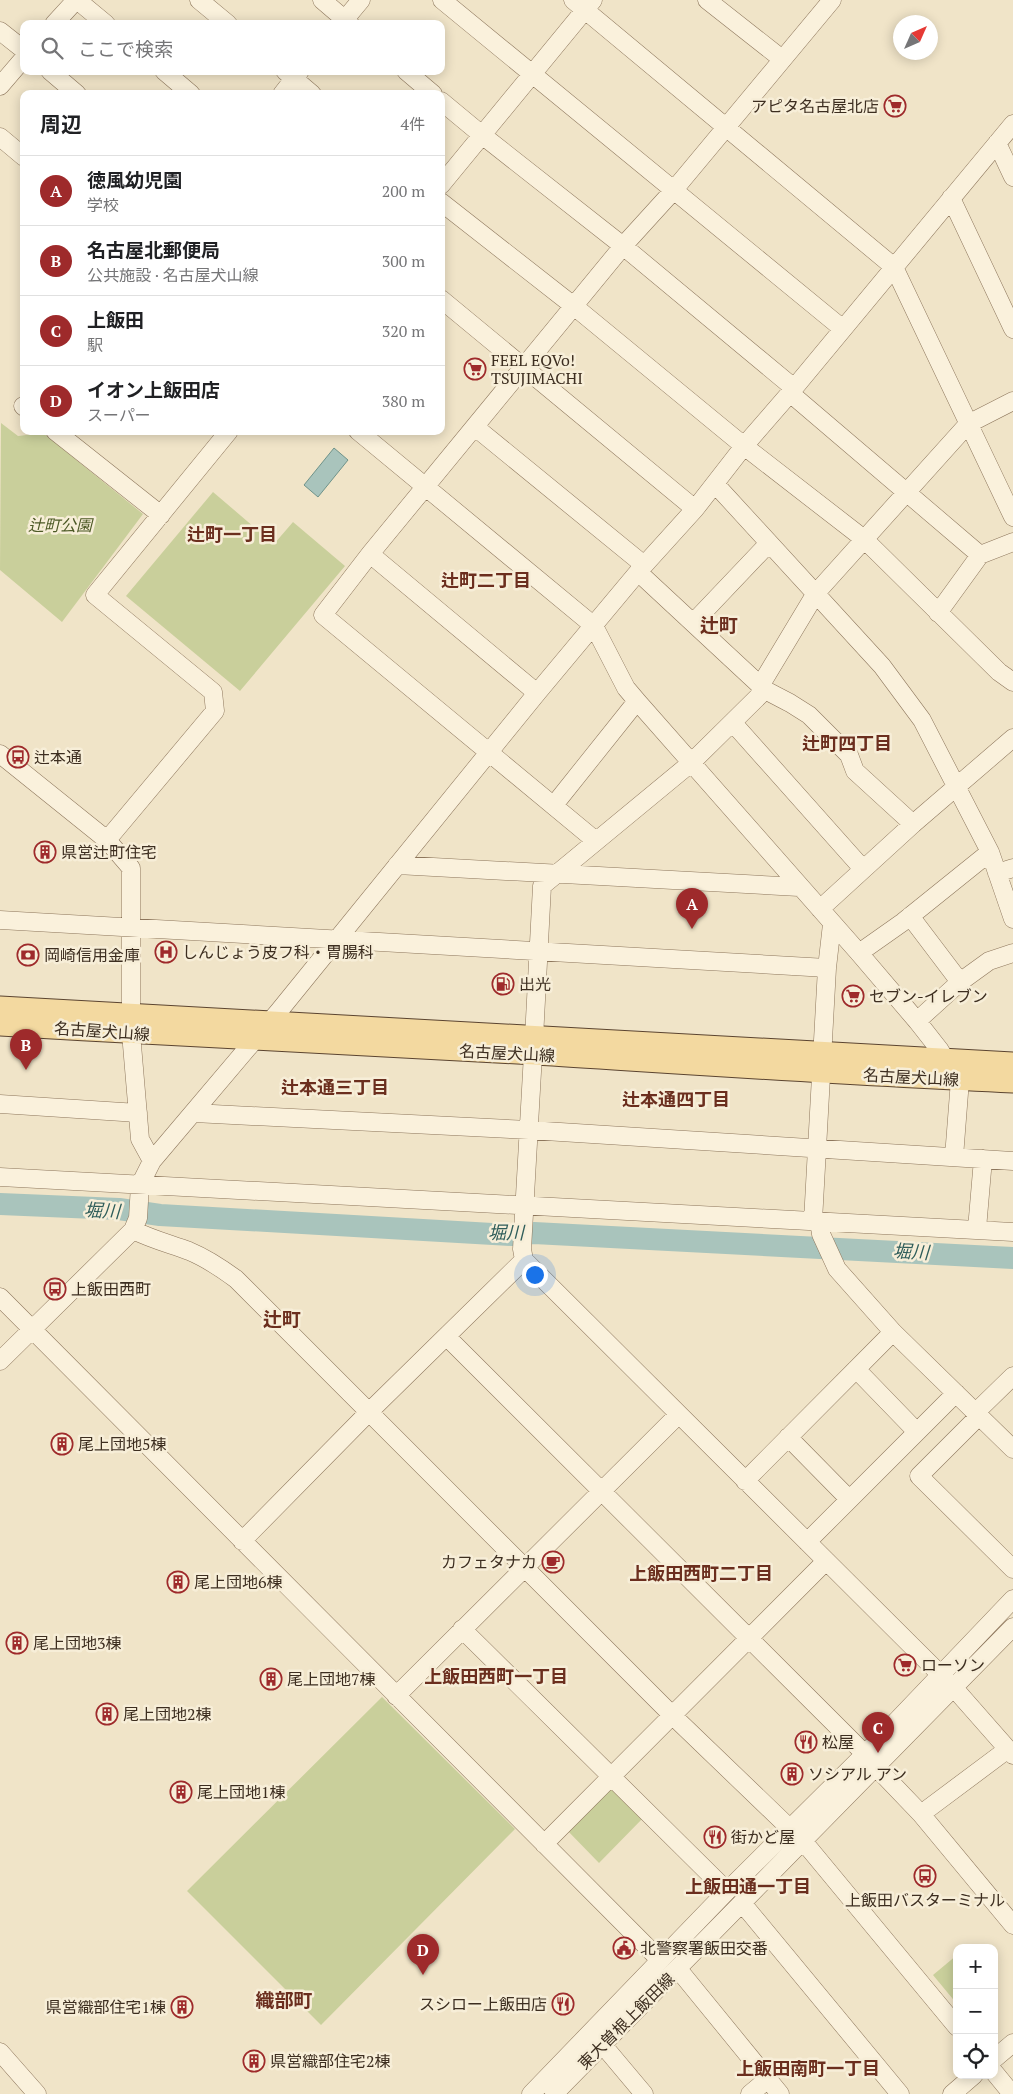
<!DOCTYPE html>
<html lang="ja">
<head>
<meta charset="utf-8">
<style>
  body { margin:0; font-family:"PT Serif","Noto Sans JP",serif; background:#f2f2f2; color:#202124 }
  .controls { position:absolute; right:15px; bottom:15px; display:grid; overflow:hidden; border-radius:10px; box-shadow:0 2px 12px #0003 }
  .controls button { width:45px; height:45px; display:grid; place-items:center; padding:0; border:0; border-bottom:1px solid #e0e0e0; background:#fff; color:#202124; font:25px sans-serif }
  .compass { position:absolute; left:893px; top:15px; width:45px; height:45px; border-radius:50%; background:#fff; box-shadow:0 2px 12px #0003; rotate:45deg }
  .you { position:absolute; left:534px; top:1274px; width:18px; height:18px; margin:-12px; border:4px solid #fff; border-radius:50%; background:#1a73e8; box-shadow:0 0 0 8px #1a73e833 }
  .badge { display:grid; place-items:center; width:32px; height:32px; border-radius:50%; background:#9e2a2b; color:#fff; font-size:16px; font-weight:700 }
  .pin { position:absolute; translate:-50% -41px; filter:drop-shadow(0 1px 2px #0008) }
  .pin::after { content:''; position:absolute; top:26px; width:18px; height:15px; background:inherit; clip-path:polygon(0 0,100% 0,50% 100%) }
  .list { margin:0; padding:0; list-style:none }
  h2 { display:flex; justify-content:space-between; align-items:center; height:65px; margin:0; padding:0 20px; font-size:21px }
  h2 small { font-size:16px; font-weight:400; color:#757577 }
  .list li { display:grid; grid-template-columns:32px 1fr auto; gap:15px; align-items:center; box-sizing:border-box; height:70px; padding:0 20px; border-top:1px solid #e0e0e0 }
  .list b { display:block; font-size:19px; white-space:nowrap }
  .list p { margin:0; font-size:16px; white-space:nowrap; color:#757577 }
  .list em { font-size:16px; font-style:normal; color:#757577 }
  .icon { flex:none; width:28px; height:28px; fill:none; stroke:currentColor; stroke-width:2; stroke-linecap:round; stroke-linejoin:round }
  .map { position:relative; flex:none; width:1013px; height:2094px; overflow:hidden }
  .search { position:absolute; background:#fff; box-shadow:0 2px 12px #0003; left:20px; top:20px; width:425px; height:55px; display:flex; align-items:center; gap:12px; box-sizing:border-box; padding:0 18px; border-radius:10px; color:#757577; font-size:19px }
  .panel { position:absolute; background:#fff; box-shadow:0 2px 12px #0003; left:20px; top:90px; width:425px; height:345px; border-radius:10px }
  .map>svg:first-child { display:block }
  .green { fill:#c9cf9b }
  .water { fill:#a9c4bc; stroke:#6f938a }
  .lines { fill:none; stroke-linecap:round; stroke-linejoin:round }
  .river { stroke:#a9c4bc; stroke-width:22 }
  .minor-casing { stroke:#8d765c; stroke-width:19 }
  .major-casing { stroke:#5b4430; stroke-width:23 }
  .minor { stroke:#faf1dc; stroke-width:18 }
  .major { stroke:#f3d9a0; stroke-width:21 }
  .labels { text-anchor:middle; stroke-width:5; stroke-linejoin:round; paint-order:stroke }
  .poi-label { font-size:16px; fill:#3d2e20; stroke:#f7eed8; text-anchor:start }
  .park-label { font-size:16px; font-style:italic; fill:#4d5a26; stroke:#f7eed8 }
  .street-label { font-size:16px; fill:#3d2e20; stroke:#f7eed8 }
  .neighbourhood-label { font-size:18px; font-weight:bold; fill:#6b2e1e; stroke:#f7eed8 }
  .water-label { font-size:18px; font-style:italic; fill:#2f5d5a; stroke:#f7eed8 }
  .quarter-label { font-size:19px; font-weight:bold; fill:#6b2e1e; stroke:#f7eed8 }
</style>
</head>
<body>
<div class="map">
<svg width="1013" height="2094" viewBox="0 0 1013 2094">
  <rect width="100%" height="100%" fill="#f0e4c8"/>
  <path class="green" d="M1 423 18 436 43 433 143 514 62 622 0 570Z
    M213 492 274 544 293 522 345 566 240 691 126 596Z
    M382 1697 515 1829 321 2025 187 1891Z
    M611 1782 645 1816 599 1863 565 1828Z
    M957 1955V2004L933 1975Z"/>
  <path class="water" d="M334 448 348 460 318 497 304 485Z"/>
  <g class="lines">
    <path class="river" d="M0 1204 119 1209 160 1215 511 1235 534 1233 1013 1258"/>
    <g class="minor-casing">
      <path id="minor" d="M77 0 106 24
        M199 0 228 24
        M322 0 350 24
        M442 0 843 329
        M573 0 894 267 1013 517
        M707 0 782 59
        M54 24 76 0
        M341 24 361 0
        M0 31 24 50
        M50 71 77 94
        M164 71 191 94
        M285 71 312 94
        M406 71 433 94
        M0 86 24 58
        M282 94 300 71
        M441 101 482 135 623 246 794 388
        M0 137 24 157
        M997 143 1013 177
        M441 185 593 0
        M951 198 1013 329
        M441 202 575 307 744 446 864 539 999 672 1013 682
        M441 299 695 509
        M790 393 980 555
        M23 406 24 407
        M475 427 644 565
        M55 431 161 515
        M358 431 594 626 626 688 637 701 859 953 917 1021 939 1049 945 1059
        M716 485 882 666 922 720 990 852 1013 919
        M370 554 537 693
        M638 572 765 690 790 703 809 715 849 755 855 771 913 824
        M938 613 980 555 1013 542
        M693 623 769 543
        M760 686 816 593 968 424 1013 401
        M733 723 863 869
        M0 754 107 840 131 868V1033L140 1139 152 1161
        M554 805 637 701
        M107 840 215 711 213 692 95 595 229 431
        M596 841 323 615 370 554 623 246 673 191 832 0
        M397 865 799 887
        M997 873 1013 868
        M820 909 913 824 1013 738
        M910 916 960 982
        M0 920 827 968
        M859 953 903 922 990 852
        M917 1021 960 982 989 961 1013 953
        M534 1038 542 886 691 763 765 690
        M533 1054 522 1249 524 1260 954 1688 1013 1755
        M0 1104 138 1113
        M194 1113 529 1130 1013 1161
        M954 1157 960 1080
        M0 1177 1013 1232
        M813 1221 827 968 832 924
        M819 1221 821 1234 837 1269 893 1332 1013 1449
        M977 1229 983 1159
        M133 1230C151 1239 170 1244 189 1251 206 1258 221 1268 236 1279L673 1716 803 1841 957 2027
        M0 1297 660 1960
        M447 1337 865 1754
        M0 1361 133 1230 138 1218 140 1185 152 1161 279 1011 537 693 638 572 695 509 744 446 790 393 1013 124
        M856 1369 917 1432
        M975 1413 1013 1376
        M979 1416 919 1476 1013 1569
        M788 1437 849 1499
        M745 1481 893 1332
        M242 1541 370 1411 524 1260
        M807 1542 956 1393
        M462 1629 727 1891
        M396 1696 678 1415
        M876 1767 921 1814 1013 1925
        M921 1814 1008 1749
        M544 1844 826 1561
        M742 1903 900 2094
        M678 1969 780 2094
        M602 2044 644 2094
        M0 2052 37 2094
        M994 2059 1013 2043
        M994 2072 1012 2094
        M531 2094 727 1891 865 1754 1013 1599
        M554 2094 1013 1627
        M750 2094 768 2079
        M952 2094 974 2075"/>
    </g>
    <g class="major-casing">
      <path id="major" d="M0 1007 1013 1063
        M0 1025C178 1036 356 1043 535 1054 694 1064 853 1075 1013 1082"/>
    </g>
    <use href="#minor" class="minor"/>
    <use href="#major" class="major"/>
  </g>
  <defs>
    <g id="supermarket-ring" transform="scale(1.125)"><circle r="9.5" fill="#f7eed8" stroke="#9e2a2b" stroke-width="1.5"/><path d="M-6-5.5h2.5l.6 2H6L4.5 2H-2.5L-4.4-4H-6ZM-1.5 3.2a1.3 1.3 0 1 0 .1 0ZM3 3.2a1.3 1.3 0 1 0 .1 0Z" fill="#9e2a2b"/></g>
    <g id="bus-ring" transform="scale(1.125)"><circle r="9.5" fill="#f7eed8" stroke="#9e2a2b" stroke-width="1.5"/><path d="M-5-6H5V4H4V6H2V4H-2V6H-4V4H-5ZM-3.5-4V0h7V-4ZM-3.5 1.2v1.5H-2V1.2ZM2 1.2v1.5H3.5V1.2Z" fill="#9e2a2b"/></g>
    <g id="building-ring" transform="scale(1.125)"><circle r="9.5" fill="#f7eed8" stroke="#9e2a2b" stroke-width="1.5"/><path d="M-4-6H4V6H1V3H-1V6H-4ZM-2.5-4.3h1.7v1.8h-1.7ZM.8-4.3h1.7v1.8H.8ZM-2.5-1h1.7V.8h-1.7ZM.8-1h1.7V.8H.8Z" fill="#9e2a2b"/></g>
    <g id="hospital-ring" transform="scale(1.125)"><circle r="9.5" fill="#f7eed8" stroke="#9e2a2b" stroke-width="1.5"/><path d="M-5-5h3v3.5h4V-5h3V5h-3V1.5h-4V5h-3Z" fill="#9e2a2b"/></g>
    <g id="bank-ring" transform="scale(1.125)"><circle r="9.5" fill="#f7eed8" stroke="#9e2a2b" stroke-width="1.5"/><path d="M-6-4H6V4H-6ZM0-2.3a2.3 2.3 0 1 0 0 4.6a2.3 2.3 0 1 0 0-4.6Z" fill="#9e2a2b"/></g>
    <g id="fuel-ring" transform="scale(1.125)"><circle r="9.5" fill="#f7eed8" stroke="#9e2a2b" stroke-width="1.5"/><path d="M-5.5-6h7V0h2V4h1.3V-2.5L3-4.5l.8-.8L6-3V5H2.5V1h-1V6h-7ZM-4.2-4.7v3.2H.2V-4.7Z" fill="#9e2a2b"/></g>
    <g id="cafe-ring" transform="scale(1.125)"><circle r="9.5" fill="#f7eed8" stroke="#9e2a2b" stroke-width="1.5"/><path d="M-5.5-4.5H6V0H3Q3 3.5 0 3.5H-2.5Q-5.5 3.5-5.5 0ZM3-3.2v2h1.7v-2ZM-6 4.5H4V6H-6Z" fill="#9e2a2b"/></g>
    <g id="restaurant-ring" transform="scale(1.125)"><circle r="9.5" fill="#f7eed8" stroke="#9e2a2b" stroke-width="1.5"/><path d="M-5-6h1v4h1v-4h1v4h1v-4h1v5L-1.5 .5V6h-2V.5L-5-1ZM5-6V6H3V1.5H1.5Q1.5-4 5-6Z" fill="#9e2a2b"/></g>
    <g id="civic-ring" transform="scale(1.125)"><circle r="9.5" fill="#f7eed8" stroke="#9e2a2b" stroke-width="1.5"/><path d="M-.6-6.5H3V-4.5H.6V-3L4-1V1h2V6H-6V1h2V-1L-.6-3ZM-1.2 2.5V6h2.4V2.5Z" fill="#9e2a2b"/></g>
  </defs>
  <g fill-rule="evenodd">
    <use href="#supermarket-ring" x="895" y="106"/>
    <use href="#supermarket-ring" x="475" y="369"/>
    <use href="#bus-ring" x="18" y="757"/>
    <use href="#building-ring" x="45" y="852"/>
    <use href="#hospital-ring" x="166" y="952"/>
    <use href="#bank-ring" x="28" y="955"/>
    <use href="#fuel-ring" x="503" y="984"/>
    <use href="#supermarket-ring" x="853" y="996"/>
    <use href="#bus-ring" x="55" y="1289"/>
    <use href="#building-ring" x="62" y="1444"/>
    <use href="#cafe-ring" x="553" y="1562"/>
    <use href="#building-ring" x="178" y="1582"/>
    <use href="#building-ring" x="17" y="1643"/>
    <use href="#supermarket-ring" x="905" y="1665"/>
    <use href="#building-ring" x="271" y="1679"/>
    <use href="#building-ring" x="107" y="1714"/>
    <use href="#restaurant-ring" x="806" y="1742"/>
    <use href="#building-ring" x="792" y="1774"/>
    <use href="#building-ring" x="181" y="1792"/>
    <use href="#restaurant-ring" x="715" y="1837"/>
    <use href="#bus-ring" x="925" y="1876"/>
    <use href="#civic-ring" x="624" y="1948"/>
    <use href="#restaurant-ring" x="563" y="2004"/>
    <use href="#building-ring" x="182" y="2007"/>
    <use href="#building-ring" x="254" y="2061"/>
  </g>
  <g class="labels">
    <g class="poi-label">
      <text x="879" y="112" text-anchor="end">アピタ名古屋北店</text>
      <text x="491" y="366">FEEL EQVo!<tspan x="491" dy="18">TSUJIMACHI</tspan></text>
      <text x="34" y="763">辻本通</text>
      <text x="61" y="858">県営辻町住宅</text>
      <text x="182" y="958">しんじょう皮フ科・胃腸科</text>
      <text x="44" y="961">岡崎信用金庫</text>
      <text x="519" y="990">出光</text>
      <text x="869" y="1002">セブン-イレブン</text>
      <text x="71" y="1295">上飯田西町</text>
      <text x="78" y="1450">尾上団地5棟</text>
      <text x="537" y="1568" text-anchor="end">カフェタナカ</text>
      <text x="194" y="1588">尾上団地6棟</text>
      <text x="33" y="1649">尾上団地3棟</text>
      <text x="921" y="1671">ローソン</text>
      <text x="287" y="1685">尾上団地7棟</text>
      <text x="123" y="1720">尾上団地2棟</text>
      <text x="822" y="1748">松屋</text>
      <text x="808" y="1780">ソシアル アン</text>
      <text x="197" y="1798">尾上団地1棟</text>
      <text x="731" y="1843">街かど屋</text>
      <text x="925" y="1906" text-anchor="middle">上飯田バスターミナル</text>
      <text x="640" y="1954">北警察署飯田交番</text>
      <text x="547" y="2010" text-anchor="end">スシロー上飯田店</text>
      <text x="166" y="2013" text-anchor="end">県営織部住宅1棟</text>
      <text x="270" y="2067">県営織部住宅2棟</text>
    </g>
    <g class="park-label">
      <text x="60" y="531">辻町公園</text>
    </g>
    <g class="street-label">
      <text transform="translate(102 1031) rotate(4)" y="6">名古屋犬山線</text>
      <text transform="translate(507 1053) rotate(3)" y="6">名古屋犬山線</text>
      <text transform="translate(911 1077) rotate(3)" y="6">名古屋犬山線</text>
      <text transform="translate(626 2021) rotate(-45)" y="6">東大曽根上飯田線</text>
    </g>
    <g class="neighbourhood-label">
      <text x="232" y="541">辻町一丁目</text>
      <text x="486" y="587">辻町二丁目</text>
      <text x="847" y="750">辻町四丁目</text>
      <text x="335" y="1094">辻本通三丁目</text>
      <text x="676" y="1106">辻本通四丁目</text>
      <text x="701" y="1580">上飯田西町二丁目</text>
      <text x="496" y="1683">上飯田西町一丁目</text>
      <text x="748" y="1893">上飯田通一丁目</text>
      <text x="808" y="2075">上飯田南町一丁目</text>
    </g>
    <g class="water-label">
      <text transform="translate(102 1211) rotate(3)" y="6">堀川</text>
      <text x="506" y="1239">堀川</text>
      <text transform="translate(911 1252) rotate(3)" y="6">堀川</text>
    </g>
    <g class="quarter-label">
      <text x="719" y="632">辻町</text>
      <text x="282" y="1326">辻町</text>
      <text x="284" y="2007">織部町</text>
    </g>
  </g>
</svg>
<div class="controls">
<button>+</button>
<button>−</button>
<button><svg class="icon" aria-label="locate" viewBox="0 0 24 24"><circle cx="12" cy="12" r="6"/><path d="M12 2v4M12 18v4M2 12h4M18 12h4"/></svg></button>
</div>
<svg class="compass" viewBox="-18 -18 36 36"><path d="M0-13l5 13h-10z" fill="#e53935"/><path d="M0 13l5-13h-10z" fill="#757577"/></svg>
<div class="you"></div>
<div class="pin badge" style="left:692px;top:929px">A</div>
<div class="pin badge" style="left:26px;top:1070px">B</div>
<div class="pin badge" style="left:878px;top:1753px">C</div>
<div class="pin badge" style="left:423px;top:1975px">D</div>
<div class="search"><svg class="icon" aria-label="search" viewBox="0 0 24 24"><circle cx="10" cy="10" r="6"/><path d="M15 15l6 6"/></svg>ここで検索</div>
<section class="panel">
<h2>周辺<small>4件</small></h2>
<ul class="list">
<li><span class="badge">A</span><div><b>徳風幼児園</b><p>学校</p></div><em>200 m</em></li>
<li><span class="badge">B</span><div><b>名古屋北郵便局</b><p>公共施設 · 名古屋犬山線</p></div><em>300 m</em></li>
<li><span class="badge">C</span><div><b>上飯田</b><p>駅</p></div><em>320 m</em></li>
<li><span class="badge">D</span><div><b>イオン上飯田店</b><p>スーパー</p></div><em>380 m</em></li>
</ul>
</section>
</div>
</body>
</html>
